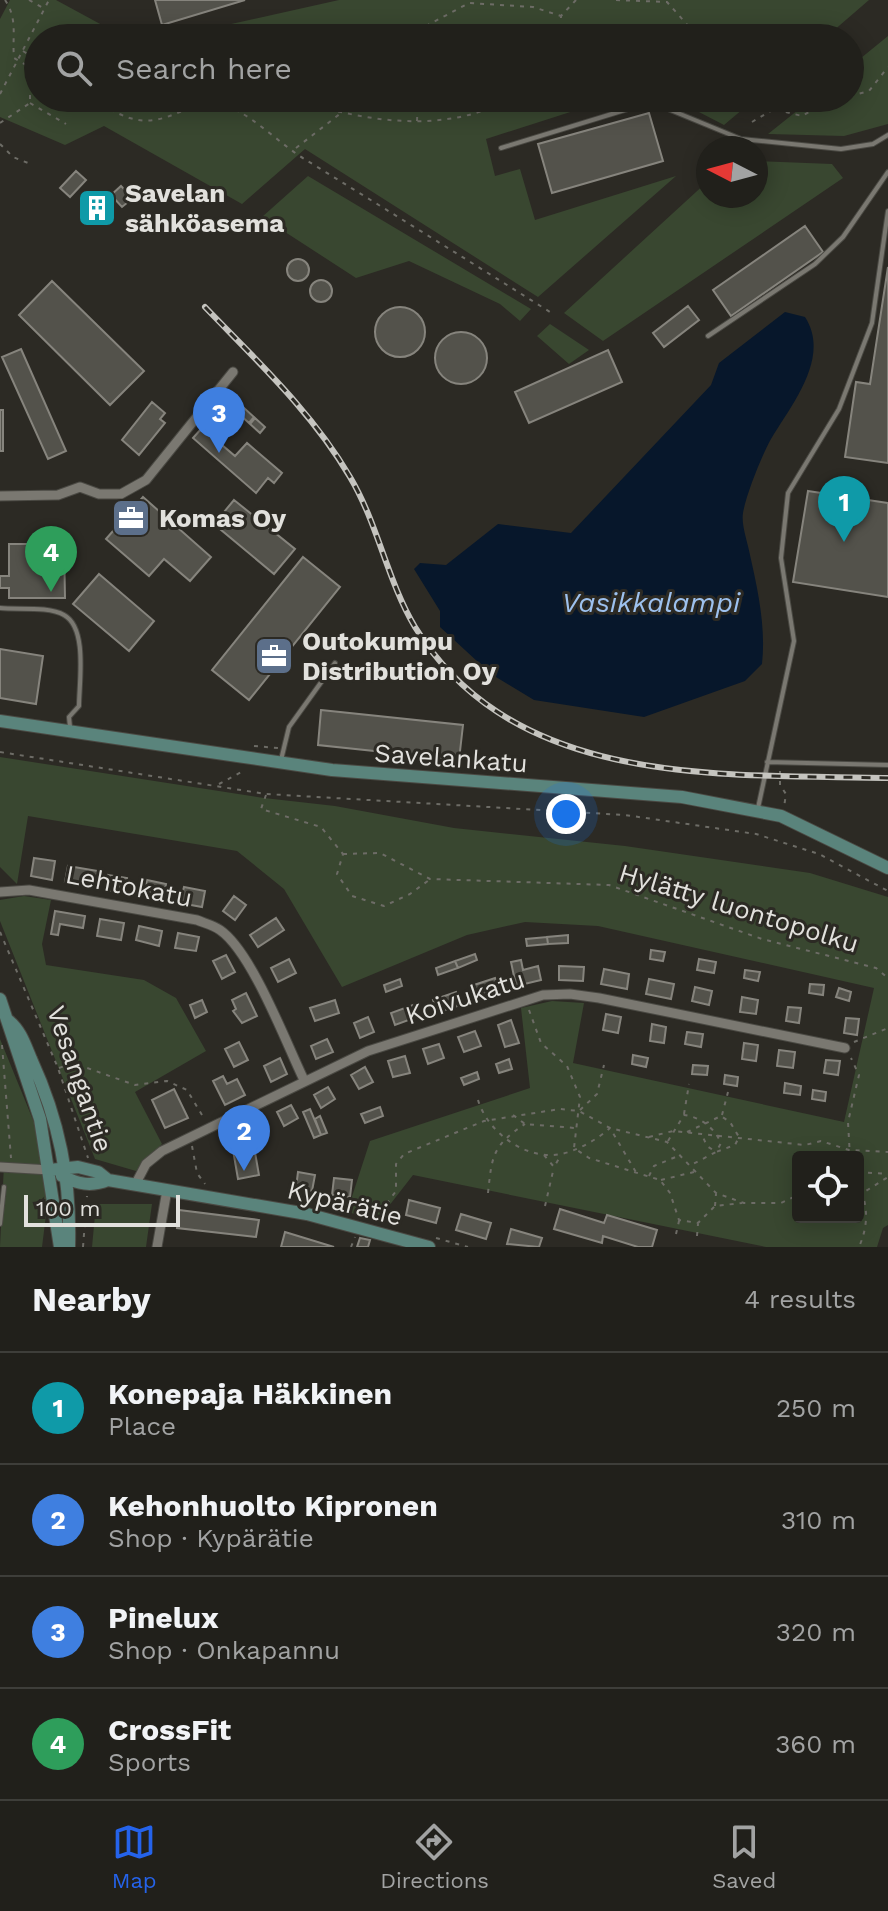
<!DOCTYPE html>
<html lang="en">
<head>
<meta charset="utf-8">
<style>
  body { margin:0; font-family:"Work Sans",sans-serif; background:#2d2d28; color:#f1f3f6 }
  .controls { position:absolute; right:24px; bottom:24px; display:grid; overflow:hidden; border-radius:8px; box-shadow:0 4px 20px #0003 }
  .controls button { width:72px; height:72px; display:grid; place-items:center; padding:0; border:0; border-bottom:2px solid #3e3e3a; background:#21201b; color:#f1f3f6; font:40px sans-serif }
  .compass { position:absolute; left:696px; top:136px; width:72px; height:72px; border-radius:50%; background:#21201b; box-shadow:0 4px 20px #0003; rotate:276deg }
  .scale { position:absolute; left:24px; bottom:20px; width:156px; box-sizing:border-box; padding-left:8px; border:4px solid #e2e1dd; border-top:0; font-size:22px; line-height:28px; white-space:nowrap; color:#e2e1dd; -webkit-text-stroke:6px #2c2a24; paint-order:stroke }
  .you { position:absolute; left:566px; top:814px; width:28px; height:28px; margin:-20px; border:6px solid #fff; border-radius:50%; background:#1a73e8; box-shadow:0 0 0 12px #1a73e833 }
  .badge { display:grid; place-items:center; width:52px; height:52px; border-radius:50%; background:#2563eb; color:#fff; font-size:26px; font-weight:700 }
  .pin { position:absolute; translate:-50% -66px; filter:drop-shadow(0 2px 4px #0008) }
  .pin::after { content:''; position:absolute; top:42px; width:28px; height:24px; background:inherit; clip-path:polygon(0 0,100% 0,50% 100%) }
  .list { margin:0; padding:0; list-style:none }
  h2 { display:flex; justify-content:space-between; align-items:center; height:104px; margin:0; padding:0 32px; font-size:34px }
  h2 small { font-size:26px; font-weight:400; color:#a2a3a3 }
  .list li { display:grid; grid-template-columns:52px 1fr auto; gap:24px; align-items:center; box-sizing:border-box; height:112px; padding:0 32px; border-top:2px solid #3e3e3a }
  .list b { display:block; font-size:30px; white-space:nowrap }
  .list p { margin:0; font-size:26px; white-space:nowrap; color:#a2a3a3 }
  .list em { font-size:26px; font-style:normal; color:#a2a3a3 }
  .icon { flex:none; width:44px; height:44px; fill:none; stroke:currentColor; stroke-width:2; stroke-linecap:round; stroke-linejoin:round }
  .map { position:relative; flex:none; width:888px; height:1247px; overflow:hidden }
  .search { position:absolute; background:#21201b; box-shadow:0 4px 20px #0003; left:24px; right:24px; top:24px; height:88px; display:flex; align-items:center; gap:20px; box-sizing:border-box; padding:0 28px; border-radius:44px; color:#a2a3a3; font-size:30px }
  .sheet { height:552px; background:#21201b }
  nav { display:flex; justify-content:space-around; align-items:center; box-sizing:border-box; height:112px; border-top:2px solid #3e3e3a; background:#21201b; font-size:22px; color:#a2a3a3 }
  nav a { display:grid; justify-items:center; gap:4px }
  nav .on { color:#2563eb }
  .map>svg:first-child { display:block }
  .green { fill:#394730; fill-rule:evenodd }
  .water { fill:#07172b }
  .building { fill:#53524b; stroke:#86847d; stroke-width:2 }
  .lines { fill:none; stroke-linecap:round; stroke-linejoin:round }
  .lane-casing { stroke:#4a4943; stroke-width:6 }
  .street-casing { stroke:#4a4943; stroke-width:11 }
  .secondary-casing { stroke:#4a4943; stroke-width:14 }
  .path { stroke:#6d6c66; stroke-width:2; stroke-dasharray:4 6; stroke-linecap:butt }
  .lane { stroke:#7a7871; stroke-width:4 }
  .street { stroke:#7a7871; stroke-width:9 }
  .secondary { stroke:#5a847c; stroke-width:12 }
  .rail-casing { stroke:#c5c4bf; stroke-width:6 }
  .rail { stroke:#2c2a24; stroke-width:3; stroke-dasharray:9; stroke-linecap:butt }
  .labels { text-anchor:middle; stroke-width:6; stroke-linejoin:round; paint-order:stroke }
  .poi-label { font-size:26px; font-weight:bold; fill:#e2e1dd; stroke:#2c2a24; text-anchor:start }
  .street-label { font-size:26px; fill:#e2e1dd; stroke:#2c2a24 }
  .water-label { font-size:28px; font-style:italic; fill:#9dc1ee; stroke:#2c2a24 }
</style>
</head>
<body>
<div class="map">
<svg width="888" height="1247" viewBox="0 0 888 1247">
  <rect width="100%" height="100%" fill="#2c2a24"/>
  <path class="green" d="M10 0H56L126 38H38V98H614L486 139 495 176 520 169 535 220 676 176 538 297 305 149 242 204 104 126 65 145 0 117V19Z
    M339 0H869L825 38H168Z
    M888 36V124L844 136 768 134 813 98H850V67Z
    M672 98H756L724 125Z
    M756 161 832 164 843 178 603 341 564 313 708 181V196H756Z
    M308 176 531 309 520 321 500 304 409 261 356 278 262 217Z
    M550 324 589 350 569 364 537 336Z
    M0 757 264 798 335 806 454 828 625 846 810 873 888 897V1225L883 1228 877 1247H766L413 1175 378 1220 347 1212 370 1141 530 1088 521 1008 552 1001 584 1003 573 1063 844 1122 874 988 598 926 525 922 467 935 342 987 284 889 237 851 28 816 17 884 0 867ZM798 1157H858V1217H798Z
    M24 896 51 900 42 944 46 965 144 980 176 998 206 1051 135 1092 162 1144 136 1171 95 1159 0 921V900Z
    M0 1039 40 1137 48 1199 42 1247H0L4 1164 0 1163Z
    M96 1204H152L146 1247H92Z"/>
  <path class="water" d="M785 312 805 317C831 357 792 404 771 439 762 455 746 495 743 513 741 525 748 543 750 555 758 591 766 627 762 664L745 681 644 717 534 700 491 674 440 627V611L414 569 420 563 446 565 498 524 571 533 711 385 719 363Z"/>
  <path class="building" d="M155 0H245L162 25Z
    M649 113 663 161 552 193 538 144Z
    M76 171 86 180 70 197 60 188Z
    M121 186 133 198 122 207 111 195Z
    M93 192 113 212 101 225 80 204Z
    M805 226 823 252 731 316 713 290Z
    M287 270a11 11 0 1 1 22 0a11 11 0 1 1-22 0Z
    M888 267V463L845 457 856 382 870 384Z
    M310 291a11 11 0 1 1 22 0a11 11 0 1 1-22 0Z
    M52 281 144 371 110 405 19 315Z
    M688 306 699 320 664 347 653 333Z
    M375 332a25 25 0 1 1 50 0a25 25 0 1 1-50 0Z
    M435 358a26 26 0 1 1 52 0a26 26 0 1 1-52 0Z
    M21 349 66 451 48 459 2 357Z
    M608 350 622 382 529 423 515 392Z
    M152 402 165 413 160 419 165 423 139 455 122 440Z
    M244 408 254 417 249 423 239 414Z
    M0 410H3V451H0Z
    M255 418 265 427 260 433 250 424Z
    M202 428 235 456 247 443 282 473 274 483 268 478 256 493 193 438Z
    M808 491 888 503V597L793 582Z
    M143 497 211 557 190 581 164 559 149 576 106 539Z
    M234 500 295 549 274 574 214 524Z
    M9 544H64L65 598H9V588H0V576H9Z
    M303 557 340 587 249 700 212 670Z
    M99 574 154 621 129 651 73 604Z
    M0 649 43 656 36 704 0 698Z
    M321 710 463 725 459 760 318 745Z
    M34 858 55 861 52 880 31 876Z
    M68 866 98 871 95 887 65 882Z
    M108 875 127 878 125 893 105 890Z
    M147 880 166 884 163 899 144 895Z
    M184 887 205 891 202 907 180 903Z
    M234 896 246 905 235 920 223 911Z
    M55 911 85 916 83 928 60 924 58 935 51 934Z
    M276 918 284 930 258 947 250 935Z
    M100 919 124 923 121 940 97 936Z
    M139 926 162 931 159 946 136 940Z
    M178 933 199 937 196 951 175 948Z
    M568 935V943L548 944 547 937Z
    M547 937 548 944 527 946 526 939Z
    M651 950 665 952 663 961 650 959Z
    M475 954 477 960 458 968 455 961Z
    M226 955 235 972 222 979 213 961Z
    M289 959 296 973 278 982 271 968Z
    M699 959 716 962 714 973 697 970Z
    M521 960 523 970 538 966 541 980 516 986 511 962Z
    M455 961 458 968 438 975 436 968Z
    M559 966 584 967 583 981 559 980Z
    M604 969 629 974 627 989 601 984Z
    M745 970 760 972 758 981 744 978Z
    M495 978 499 992 476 1000 471 986Z
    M400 979 402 986 386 992 384 985Z
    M649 979 674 984 671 999 646 994Z
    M810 984 824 985 823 995 809 993Z
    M695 987 712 991 709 1005 692 1001Z
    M839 988 851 992 849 1001 836 997Z
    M456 992 460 1005 437 1013 433 1000Z
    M246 993 257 1016 242 1023 233 1011 236 1009 232 1000Z
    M742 997 758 1000 756 1014 740 1012Z
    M202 1000 207 1012 195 1018 190 1005Z
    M335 1000 339 1013 315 1021 310 1008Z
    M413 1005 417 1017 395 1025 391 1013Z
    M788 1007 801 1008 799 1023 786 1021Z
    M606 1014 621 1017 618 1033 603 1030Z
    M368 1017 374 1032 360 1038 354 1023Z
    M846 1018 859 1019 857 1035 844 1033Z
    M511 1020 519 1043 505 1047 498 1025Z
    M652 1024 666 1027 664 1043 650 1041Z
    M475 1031 481 1046 464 1052 458 1037Z
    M687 1032 703 1034 701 1047 685 1044Z
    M327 1039 333 1052 316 1059 311 1046Z
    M239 1042 248 1060 234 1067 225 1049Z
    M744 1043 758 1045 756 1061 742 1059Z
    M439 1044 444 1058 428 1064 423 1049Z
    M779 1050 795 1052 793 1068 777 1066Z
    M633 1055 648 1058 646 1067 632 1064Z
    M405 1056 410 1073 393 1077 388 1061Z
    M280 1058 287 1074 271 1082 264 1066Z
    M509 1059 512 1069 499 1073 496 1064Z
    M826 1060 840 1061 838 1075 824 1073Z
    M693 1065 708 1066 707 1075 692 1074Z
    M365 1067 373 1082 359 1089 351 1075Z
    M477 1072 479 1079 464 1085 461 1078Z
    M725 1075 738 1077 737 1086 724 1084Z
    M223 1076 227 1084 237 1079 245 1095 225 1105 213 1081Z
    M785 1083 801 1086 800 1095 784 1093Z
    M328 1087 335 1099 321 1108 314 1095Z
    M174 1089 188 1118 165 1128 152 1100Z
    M813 1090 826 1092 825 1101 812 1099Z
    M291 1105 298 1118 284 1126 277 1112Z
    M380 1107 383 1116 365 1123 361 1114Z
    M310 1109 321 1135 314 1138 303 1112Z
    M320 1116 327 1133 321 1135 315 1119Z
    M253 1141 259 1175 238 1179 232 1144Z
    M298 1172 315 1175 312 1191 296 1188Z
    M334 1178 352 1180 350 1197 332 1195Z
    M409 1200 440 1208 436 1223 406 1215Z
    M560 1209 604 1223 607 1215 657 1230 652 1247H638L603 1236 602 1243 554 1229Z
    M179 1210 259 1220 256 1237 177 1228Z
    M461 1214 491 1223 486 1239 456 1230Z
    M511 1229 542 1238 539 1247 507 1244Z
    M285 1232 334 1247H281Z
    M360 1238 370 1240 368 1247H357Z"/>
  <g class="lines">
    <g class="lane-casing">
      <path id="lane" d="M501 148 651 102 741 139 841 149 873 144 888 135
        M708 336 815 264 843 237 888 172
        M0 608C17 610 49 606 64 615 88 628 79 683 79 706L69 717 70 727
        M281 760 289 727 335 663
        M767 762 888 765
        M758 808 794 641 781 558 788 493 839 409 872 323 888 211
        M0 1224 4 1187"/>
    </g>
    <g class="street-casing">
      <path id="street" d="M0 496 58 495 80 487 99 494H121L146 480 233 372
        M0 892 29 890 197 920C204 923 213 925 220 930 252 952 286 1043 304 1080
        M0 1167 50 1170
        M135 1185 146 1164 162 1151 368 1051 543 995 570 994 599 998 845 1048
        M157 1247 167 1190"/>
    </g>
    <g class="secondary-casing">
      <path id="secondary" d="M0 721 332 770 682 797 781 816 888 868
        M0 999 40 1119 60 1247
        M9 1021C21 1031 25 1045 31 1059 59 1120 71 1179 69 1247
        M50 1170 78 1167 98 1172 108 1180 307 1214 429 1247
        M62 1176C78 1184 91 1187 108 1180"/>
    </g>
    <path class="path" d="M5 0C18 19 12 36 14 58L38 72
      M29 0 43 8
      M616 0 667 2 699 38
      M411 38 413 33 469 3 533 7 561 16
      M560 38 561 16 576 0
      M23 51 38 61
      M0 94 49 0
      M850 96 869 91 888 67
      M94 98C164 152 176 90 231 108 253 116 285 148 306 160 387 210 469 261 550 312
      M290 98C362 121 443 136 512 98
      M760 98 774 109 802 116 824 103 842 98
      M30 103 66 124
      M204 106 211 98
      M57 109 62 98
      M417 121 418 98
      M752 122 774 109
      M0 123 30 103V95L38 81
      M0 144 13 157 33 165
      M296 148 341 113
      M254 746 278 748
      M0 752 266 794 625 815 756 834 819 854 888 891
      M780 771V785L786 794 784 807
      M219 784 245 770
      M266 795 261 809 321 827 343 854 337 874 352 896 384 906 410 894 429 880
      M343 854 380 853 430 879 609 885 762 939 876 968 888 978
      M0 932 58 1068 88 1158
      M529 1010 541 1043 567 1066 580 1097 574 1148 589 1158 660 1180 670 1193 679 1220 698 1223 715 1206 742 1203
      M854 1042 888 1028
      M2 1045 11 1158
      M59 1068 73 1063 135 1085 167 1081 187 1090 205 1120
      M478 1100C487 1131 525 1161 561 1154 577 1151 598 1139 610 1128L637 1174
      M580 1110 597 1094 604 1065
      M684 1114 689 1084
      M513 1115 525 1124 575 1128
      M722 1115 728 1092
      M687 1132 721 1116 730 1122 739 1137 735 1145 716 1152 707 1146 702 1135
      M649 1137 673 1131 805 1145 821 1141 849 1150 888 1152
      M668 1141 684 1115C700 1117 714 1127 721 1143L716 1152 689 1166
      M192 1146 197 1173 205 1184
      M544 1155 554 1167 561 1155
      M844 1157 848 1151
      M850 1157 848 1122 859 1075 851 1058
      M858 1172 888 1174
      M649 1176 654 1166 678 1156
      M661 1180 694 1172
      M858 1182C868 1205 869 1224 859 1247
      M488 1193C492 1156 492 1146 525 1124
      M858 1196 888 1177
      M545 1206 554 1167
      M715 1206 716 1194
      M375 1220 396 1191V1164L404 1154 484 1121 560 1109 579 1111 610 1128 667 1142 716 1193 744 1203H781L798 1195
      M676 1234 679 1221
      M697 1236 698 1224
      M436 1238 468 1247
      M83 1247 87 1196
      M351 1247 355 1237"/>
    <use href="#lane" class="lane"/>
    <use href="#street" class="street"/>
    <use href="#secondary" class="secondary"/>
    <g class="rail-casing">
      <path id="rail" d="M205 307C257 361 312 412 350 477 378 524 387 580 415 627 515 789 722 774 888 778"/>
    </g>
    <use href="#rail" class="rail"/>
  </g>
  <defs>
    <g id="building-square" transform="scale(2)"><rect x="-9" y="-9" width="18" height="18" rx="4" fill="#0f9aa8" stroke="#2c2a24"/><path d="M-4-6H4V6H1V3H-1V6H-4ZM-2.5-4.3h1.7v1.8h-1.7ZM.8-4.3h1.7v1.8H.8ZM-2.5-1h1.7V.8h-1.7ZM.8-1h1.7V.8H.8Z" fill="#fff"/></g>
    <g id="office-square" transform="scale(2)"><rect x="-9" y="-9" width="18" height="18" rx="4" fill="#5c6f8a" stroke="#2c2a24"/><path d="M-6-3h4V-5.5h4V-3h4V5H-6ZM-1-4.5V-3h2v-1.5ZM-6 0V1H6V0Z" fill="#fff"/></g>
  </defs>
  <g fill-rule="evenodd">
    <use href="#building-square" x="97" y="208"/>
    <use href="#office-square" x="131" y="518"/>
    <use href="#office-square" x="274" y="656"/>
  </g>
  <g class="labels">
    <g class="poi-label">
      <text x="125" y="202">Savelan<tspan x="125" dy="30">sähköasema</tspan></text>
      <text x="159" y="527">Komas Oy</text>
      <text x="302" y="650">Outokumpu<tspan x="302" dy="30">Distribution Oy</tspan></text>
    </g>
    <g class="street-label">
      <text transform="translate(451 758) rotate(4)" y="9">Savelankatu</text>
      <text transform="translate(129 886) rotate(11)" y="9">Lehtokatu</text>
      <text transform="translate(739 908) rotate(17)" y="9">Hylätty luontopolku</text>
      <text transform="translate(465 997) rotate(-18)" y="9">Koivukatu</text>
      <text transform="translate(80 1079) rotate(71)" y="9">Vesangantie</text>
      <text transform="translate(345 1203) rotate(14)" y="9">Kypärätie</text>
    </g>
    <g class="water-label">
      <text x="651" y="612">Vasikkalampi</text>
    </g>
  </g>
</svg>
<div class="controls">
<button><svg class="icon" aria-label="locate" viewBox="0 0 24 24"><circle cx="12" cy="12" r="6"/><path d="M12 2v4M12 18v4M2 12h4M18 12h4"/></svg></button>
</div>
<svg class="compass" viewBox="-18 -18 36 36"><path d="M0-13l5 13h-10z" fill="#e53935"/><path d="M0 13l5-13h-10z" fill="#a2a3a3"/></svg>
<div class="scale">100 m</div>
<div class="you"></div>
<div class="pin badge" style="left:844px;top:542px;background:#0f9aa8">1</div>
<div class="pin badge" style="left:244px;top:1171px;background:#3f7fe0">2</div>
<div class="pin badge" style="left:219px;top:453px;background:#3f7fe0">3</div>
<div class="pin badge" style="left:51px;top:592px;background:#2e9e5b">4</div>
<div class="search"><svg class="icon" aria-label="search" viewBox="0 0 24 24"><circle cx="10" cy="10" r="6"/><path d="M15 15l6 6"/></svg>Search here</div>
</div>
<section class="sheet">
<h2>Nearby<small>4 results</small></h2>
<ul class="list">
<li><span class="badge" style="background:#0f9aa8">1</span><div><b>Konepaja Häkkinen</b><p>Place</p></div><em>250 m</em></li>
<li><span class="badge" style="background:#3f7fe0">2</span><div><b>Kehonhuolto Kipronen</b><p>Shop · Kypärätie</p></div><em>310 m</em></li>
<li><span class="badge" style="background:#3f7fe0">3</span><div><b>Pinelux</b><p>Shop · Onkapannu</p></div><em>320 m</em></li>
<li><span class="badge" style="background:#2e9e5b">4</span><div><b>CrossFit</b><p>Sports</p></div><em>360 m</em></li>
</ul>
</section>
<nav>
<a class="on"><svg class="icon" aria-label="map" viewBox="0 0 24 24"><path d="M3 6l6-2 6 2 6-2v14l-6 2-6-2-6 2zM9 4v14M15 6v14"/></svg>Map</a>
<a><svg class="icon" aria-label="directions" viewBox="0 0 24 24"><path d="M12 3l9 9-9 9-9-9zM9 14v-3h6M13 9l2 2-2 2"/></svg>Directions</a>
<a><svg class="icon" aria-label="saved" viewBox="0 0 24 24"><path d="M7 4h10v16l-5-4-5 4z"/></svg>Saved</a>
</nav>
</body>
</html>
